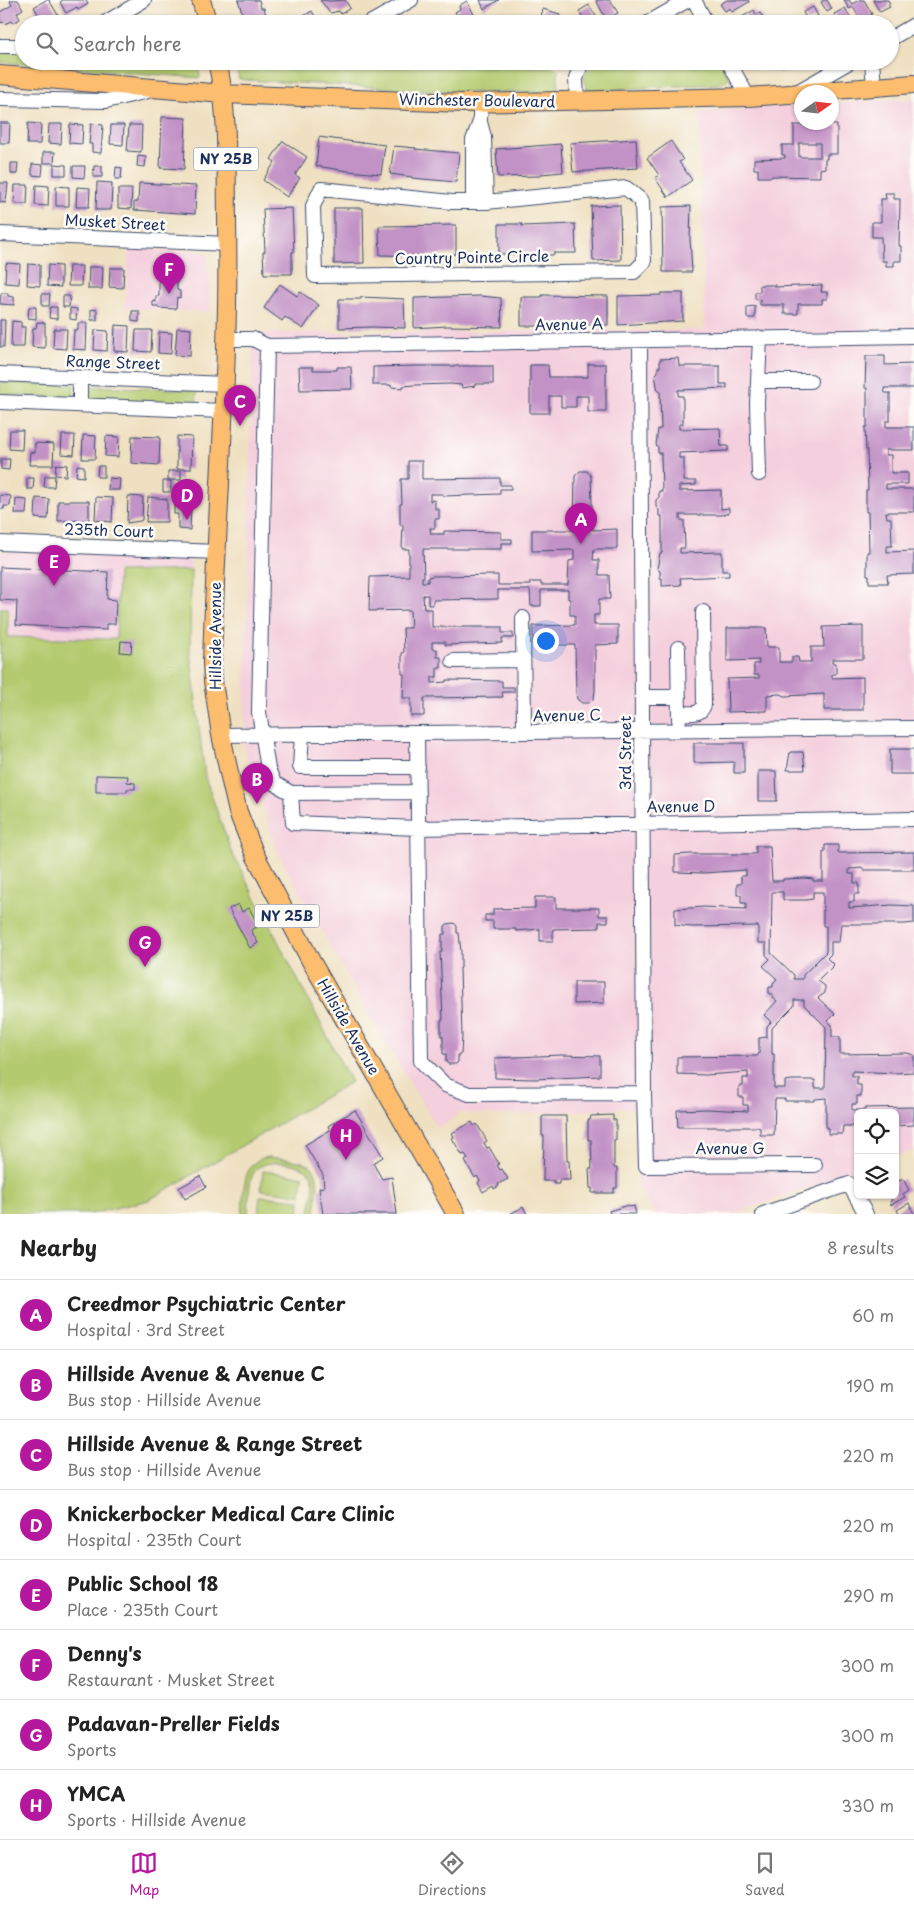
<!DOCTYPE html>
<html lang="en">
<head>
<meta charset="utf-8">
<style>
  body { margin:0; font-family:"Playpen Sans",sans-serif; background:#f6f6f6; color:#222 }
  .controls { position:absolute; right:15px; bottom:15px; display:grid; overflow:hidden; border-radius:8px; box-shadow:0 1px 4px #0004 }
  .controls button { width:45px; height:45px; display:grid; place-items:center; padding:0; border:0; border-bottom:1px solid #e0e0e0; background:#fff; color:#222; font:25px sans-serif }
  .compass { position:absolute; left:794px; top:85px; width:45px; height:45px; border-radius:50%; background:#fff; box-shadow:0 1px 4px #0004; rotate:76deg }
  .you { position:absolute; left:545px; top:640px; width:18px; height:18px; margin:-12px; border:4px solid #fff; border-radius:50%; background:#1a73e8; box-shadow:0 0 0 8px #1a73e833 }
  .badge { display:grid; place-items:center; width:32px; height:32px; border-radius:50%; background:#b5179e; color:#fff; font-size:16px; font-weight:700 }
  .pin { position:absolute; translate:-50% -41px; filter:drop-shadow(0 1px 2px #0008) }
  .pin::after { content:''; position:absolute; top:26px; width:18px; height:15px; background:inherit; clip-path:polygon(0 0,100% 0,50% 100%) }
  .list { margin:0; padding:0; list-style:none }
  h2 { display:flex; justify-content:space-between; align-items:center; height:65px; margin:0; padding:0 20px; font-size:21px }
  h2 small { font-size:16px; font-weight:400; color:#767676 }
  .list li { display:grid; grid-template-columns:32px 1fr auto; gap:15px; align-items:center; box-sizing:border-box; height:70px; padding:0 20px; border-top:1px solid #e0e0e0 }
  .list b { display:block; font-size:19px; white-space:nowrap }
  .list p { margin:0; font-size:16px; white-space:nowrap; color:#767676 }
  .list em { font-size:16px; font-style:normal; color:#767676 }
  .icon { flex:none; width:28px; height:28px; fill:none; stroke:currentColor; stroke-width:2; stroke-linecap:round; stroke-linejoin:round }
  .map { position:relative; flex:none; width:914px; height:1214px; overflow:hidden }
  .search { position:absolute; background:#fff; box-shadow:0 1px 4px #0004; left:15px; right:15px; top:15px; height:55px; display:flex; align-items:center; gap:12px; box-sizing:border-box; padding:0 18px; border-radius:28px; color:#767676; font-size:19px }
  .sheet { height:625px; background:#fff }
  nav { display:flex; justify-content:space-around; align-items:center; box-sizing:border-box; height:70px; border-top:1px solid #e0e0e0; background:#fff; font-size:14px; color:#767676 }
  nav a { display:grid; justify-items:center; gap:2px }
  nav .on { color:#b5179e }
  .map>svg:first-child { display:block }
  .built { fill:#f4cfdd }
  .green { fill:#b4ca6e; stroke:#687c66 }
  .building { fill:#c292c6; fill-rule:evenodd }
  .lines { fill:none; stroke-linecap:round; stroke-linejoin:round }
  .minor-casing { stroke:#3b4a6d; stroke-width:16 }
  .major-casing { stroke:#3b4a6d; stroke-width:20 }
  .minor { stroke:#fff; stroke-width:14 }
  .major { stroke:#fcbd6e; stroke-width:18 }
  .labels { text-anchor:middle; stroke-width:5; stroke-linejoin:round; paint-order:stroke }
  .shield { fill:#fdfcf7; stroke:#5f6c8c; stroke-width:1 }
  .shield-label { font-size:14px; font-weight:bold; fill:#1b2f5e }
  .street-label { font-size:15px; fill:#1b2f5e; stroke:#fdfcf7 }
</style>
</head>
<body>
<div class="map">
<svg width="914" height="1214" viewBox="0 0 914 1214">
  <rect width="100%" height="100%" fill="#fdfcf7"/>
  <filter id="ink" filterUnits="userSpaceOnUse"><feTurbulence type="fractalNoise" baseFrequency=".02" numOctaves="2"/><feDisplacementMap in="SourceGraphic" scale="10" xChannelSelector="R" yChannelSelector="G"/><feConvolveMatrix kernelMatrix="1 2 1 2 8 2 1 2 1" color-interpolation-filters="sRGB"/></filter>
  <filter id="wash" filterUnits="userSpaceOnUse"><feTurbulence type="fractalNoise" baseFrequency=".0096" numOctaves="4" result="noise"/><feDisplacementMap in="SourceGraphic" scale="20" xChannelSelector="R" yChannelSelector="G"/><feGaussianBlur stdDeviation="1.12" result="paint"/><feColorMatrix in="noise" values="0 0 0 0 0 0 0 0 0 0 0 0 0 0 0 0 0 1.4 0 .05"/><feComposite in="paint" operator="in"/></filter>
  <g filter="url(#wash)">
    <rect width="100%" height="100%" fill="#efe0c1"/>
    <path class="built" d="M914 98V1150L895 1157V1113H858V1170L733 1214H655L637 1183 634 1108 498 1115 459 1113 438 1129 358 995 278 853 244 749 253 333 705 330 699 112 801 105 802 122H832V103Z
      M130 249 207 252 211 312 125 308Z
      M0 551 190 556 191 570 118 572 116 639 8 637V608H0Z"/>
    <path class="green" d="M0 52H24V61H198L200 78 0 62Z
      M238 61 295 64 554 67 558 71V88L557 91 544 92H462L246 80 239 79 236 66Z
      M600 61H720L729 78 723 83 717 84 589 91C578 75 587 69 600 61Z
      M0 382 74 385 73 398 0 395Z
      M89 386 197 390 196 405 88 400Z
      M191 570 190 650 205 777 231 851 351 1082 149 1200 90 1214H0V608H8V637L116 639 118 572Z
      M268 1157C319 1162 321 1163 315 1214H310C311 1203 316 1186 312 1176 305 1161 262 1157 254 1172 248 1181 249 1203 248 1214H242C244 1193 241 1160 268 1157Z
      M263 1171 303 1176 301 1195 261 1190Z
      M260 1196 300 1200 299 1214H258Z"/>
    <g id="blocks">
      <path class="building" d="M11 0H18L23 9 17 13 20 19 13 23 11 21 5 24 3 22 0 23V12L12 5 10 1Z
        M46 0H49L61 20 54 23 53 22 51 24 49 21 44 24 34 7Z
        M63 0H86L88 4 78 10 77 7 66 13 60 2Z
        M238 0H259L261 8H264L267 19 279 17 280 24H246Z
        M320 0 330 1 345 0 350 8 341 14 339 11 330 13Z
        M480 0H499L484 9Z
        M596 0H610L618 13 606 19Z
        M727 0H748L749 2 732 12 730 8 725 11 720 4Z
        M824 0H827L832 9 827 12 821 2Z
        M844 0H849L852 4 859 0H864L872 14 870 15 871 17 863 24 853 7 849 9Z
        M873 0H888L890 4 888 5 890 7 880 12Z
        M467 1 478 22 474 24H456L453 17 457 15 455 12 460 9 459 7 460 5Z
        M589 5 599 21 595 24H586L579 11Z
        M813 7 818 16 808 22 803 12Z
        M845 8 854 24H839L834 14Z
        M543 9 560 14 558 24H539Z
        M754 10 756 15 760 13 764 19 755 24H739L737 20Z
        M312 11 319 24H294L293 22Z
        M765 61H784L785 66 765 68Z
        M162 117 186 118 184 169 160 168Z
        M0 123H10L9 143H0Z
        M28 123 41 124 40 144H27Z
        M49 124H62L61 144 48 143Z
        M70 124 83 125 82 144 69 143Z
        M91 124 103 125 101 153 92 152V144H89Z
        M111 125H124L123 145 110 144Z
        M129 125H142L141 152 127 151Z
        M794 125H837V154H827V159H825V168L820 169V177L772 176V177H758V169H754V159L785 158V155H782V145H794ZM799 143H820V157H799Z
        M319 137 362 143V142L385 145 381 174 348 171 316 166Z
        M636 139 638 168 573 172 570 143Z
        M283 141 307 157 295 175 300 178 287 197 263 180 275 162 271 159Z
        M671 141 683 160 679 162 692 180 668 197 655 178 659 175 647 158Z
        M561 144 563 172 541 174V176L498 177 496 149Z
        M394 146 416 148 415 149 459 153 456 182 412 178V177L390 174Z
        M43 152H55L54 163H43Z
        M138 156 146 157 145 167 137 166Z
        M11 163H18L17 174H11Z
        M32 164 43 165 42 176 32 175Z
        M54 164 66 165V175H54Z
        M73 166H85L84 178 73 177Z
        M94 166H102V177H93Z
        M116 167 122 168 121 179H115Z
        M97 182 112 183 111 210H96Z
        M0 183H8L6 203 0 202Z
        M139 183 196 186 195 214 134 210V202H138Z
        M15 185H28L27 204H14Z
        M36 185 49 186 48 206 35 205Z
        M56 186 69 187V206H56Z
        M77 187 90 188 89 207H76Z
        M118 189H132L131 209 118 208Z
        M885 193H894V199H900L899 246H901V261H894V266H886V261H882L881 237H872V222H881V199H886Z
        M620 205 621 260 593 261 591 206Z
        M691 206 690 239 692 272H663L662 207Z
        M292 208 294 252H292V274H264L263 252H265L263 209Z
        M334 208H363L364 263 334 264Z
        M499 224H522V226L575 224 576 253H554V255L499 254Z
        M456 225V254L423 256 380 255 379 226Z
        M6 263 20 264 19 284 5 283Z
        M28 264 40 265V286L27 285Z
        M48 265 61 266V287L47 286Z
        M69 266H82L81 286H68Z
        M89 267H103L102 289H88Z
        M110 268H124L123 288 109 287Z
        M159 278 177 279V290L180 291V298L177 297 176 309 158 308V306H153V301L156 302V296H159Z
        M280 284 297 296 300 292 319 305 303 329 285 317 282 321 264 308Z
        M760 285H775V287L822 285 821 292H827V299H822V304H798V314H784V305H760V300L755 299V292H760Z
        M1 293H8V296L14 297V305L0 304Z
        M661 293H683V321L618 325V296L661 295Z
        M42 294H50L49 306H42Z
        M542 295 608 296V325L543 324V326H521V297H542Z
        M63 296H70L69 307H63Z
        M480 296 501 298 502 327 447 326 414 328V298Z
        M361 297 404 299 405 328 372 327 339 328V299H361Z
        M755 306V318H747V307Z
        M29 307H36V319L28 318Z
        M50 307H57V319L49 318Z
        M70 308 77 309 76 320 70 319Z
        M91 309 97 310V320H91Z
        M132 311H139V322L132 321Z
        M0 320H5L4 347H0Z
        M12 321 21 322V327H25L24 347H11Z
        M37 322 45 323V348L32 347 33 328H36Z
        M78 323H87L86 350 73 349 74 330H78Z
        M115 325 129 326 128 352 114 351Z
        M177 328 191 329 190 356 175 355Z
        M54 329H67L66 349 53 348Z
        M95 330 108 331 107 351 94 350Z
        M136 330H152L151 352 135 351Z
        M159 332 172 333 171 354 158 353Z
        M866 356H885V365L914 364V388H884L885 393H890V421H886V427H914V450H886V455H891V473H908V484H886V489H914V512H886L887 518H891L892 546H887V552L914 551V574L887 575 888 583H869V575H867V552H869L868 512H866V490H868L867 450H866L865 427H867V388H865Z
        M678 358 679 366H720V384H727V388L678 390V396H683V424H679V429L720 428 721 446H728V451L679 453V458H684V481H696V485L679 486V491L721 490V509L729 508V513L722 515H680V520H684L685 548H680V553L722 552V571H729V576L680 578 681 585 662 586V578H660V571L657 569 660 553H662V516H659V510L656 507V500L659 497V491H662L661 453H658V447L656 445 658 429H661L660 391H658L655 375 658 372V367H660V359Z
        M588 364H606V412H588V396H576V407H561V396H549V413H530V365H548L549 377H588Z
        M414 366H493V384H475V386L462 388 461 385 451 384 414 385 403 386V388L391 387V385H373V367Z
        M299 367H313V370H337V367H351L352 389 300 390Z
        M10 430H23L22 450 9 449Z
        M62 435H75L74 455 61 454Z
        M83 435 96 436 95 459H82Z
        M106 436 119 437 118 457 105 456Z
        M132 436 160 437 159 465 131 463Z
        M177 436 192 437 191 469H177Z
        M35 443 54 444 53 465H29L30 452 35 453Z
        M1 459H10L9 470 1 469Z
        M408 461H422V479L500 478V485H511V489H500V494L443 496V494H430V501L435 500V509H439V519H435V528H430L431 534H444V531L501 532V539H512V543H501V549H423L424 577H422V582H428V577L433 576 498 575V585H530V582H541V585H568L569 561 574 560V550L532 551V530H574L575 476 580 471H587L591 476 593 530 617 529V549H594L593 560H599V575H609L610 599H599V615H594V625H618V644L595 645V691L594 698 589 703H582L577 699 576 693 575 645H533V626L575 625V615H570V599H568V590H541V606H531L530 590H498V599L433 600V605H428V595H423L424 609H432V627H502V633H513V638H502V643L445 645V642H432V649H437V657H441V668H437V677H432V683L446 682V680L502 681V687H514V692H502L503 697 424 698V716H411V698H403L404 674H402V653L404 652 403 628H411L410 610 369 611 370 577 409 576V549H402L403 525H400V504H402L401 479H408Z
        M56 464 67 465 66 476 55 475Z
        M77 465 84 466V477L76 476Z
        M98 466H104V477H97Z
        M168 471H181V480H168Z
        M45 476H55L54 487H44Z
        M27 478H34L33 489H27Z
        M109 478 120 479 119 490H108Z
        M163 481H171V492H163Z
        M0 495 11 496 10 506H4V509H0Z
        M128 496 143 497 142 520 140 521 127 523Z
        M96 497 113 498 112 522 95 520Z
        M148 497 167 499V522H146Z
        M36 498 49 499 48 519 35 518Z
        M16 499 27 500 26 514H15Z
        M58 501H89V520L58 521Z
        M174 506 191 507 190 530 178 529V514H174Z
        M0 567 108 572 107 599 116 600 115 624H106V630L16 625 17 601 0 600Z
        M863 626V659H832V663H836V674H832V678L863 677V710H824V694L785 696 780 694 767 695V711L728 712 727 679 759 678V675H754V664H759V660L727 661V628H766L767 647H779V662H792V657H798L799 662H811V647H824L823 627Z
        M121 641 132 642 131 653 120 652Z
        M694 743H744V773H734V762L694 763Z
        M890 749H914V774H890Z
        M790 752H803L805 770H787Z
        M758 771H776L777 801H758Z
        M96 775 128 776 127 782 135 783V789H127V792H96Z
        M825 845H838V852L840 853 914 852V870H863V868L849 869V874H854V883H859V894H854V902H849V908L892 905 914 906V923L905 924H841L839 942H831V954L827 958 834 965 818 981 825 986V993L818 998 835 1014 828 1021 832 1025V1037H840V1054L907 1053 914 1055V1072L894 1073 852 1071V1076H857V1085H861V1096H857V1104H852V1110H865V1108L914 1107V1125L895 1126V1113H858V1126H843L842 1134H828V1128H826V1098L815 1099V1101H785V1099H775L774 1135H760V1128L757 1127H678L677 1110 707 1109 748 1111V1105H743V1097H739V1086H743V1078H748V1072L706 1075 677 1074V1057L757 1056 759 1054V1038L767 1037V1026L771 1022 764 1015 777 1001 773 998V994H769V987H773V983L777 979 763 966 770 959 766 955V943H758V926L691 927 675 925V909L704 907 746 909V903H741V895H737V884H741V876H746V870L704 873 675 872V855L690 854H754L756 853V846H770L772 881H783V879L805 878 813 879V881H823V852H825ZM772 892H783V900H806L813 899V892H823V926H826V952L803 975V979H794V975L771 953ZM794 1000H804V1005L826 1027 825 1088H815V1080H792L785 1081V1088H774V1054H772V1028L794 1006Z
        M535 897H556V908H599V916H608V922H599V928L553 929V941H540V929L516 931V929H493V921H485V915H493V909L535 908Z
        M238 904 242 912 249 908 259 926 251 930 258 943 250 948 229 909Z
        M454 923 457 926V933H459L461 952V968H460L462 1036 461 1054H458V1062L456 1064H448L446 1062V1054H443V1036H441V1020H443L440 952H442V934H445V926L447 924Z
        M574 982H604V1003L574 1004Z
        M561 1055 600 1056V1076L534 1079 495 1078V1058Z
        M355 1110 383 1157 373 1163 382 1179 392 1177 397 1214H323L319 1188 324 1187 323 1175 305 1145 330 1130 328 1126Z
        M613 1115V1120H616V1140H614V1168H617V1188H614V1193H592V1188H590L589 1169H592L591 1140H588V1120H590L591 1116Z
        M544 1116H566L567 1161H569L570 1180H559V1184H554V1181H543L544 1136H542V1117Z
        M472 1122 474 1126 477 1124 487 1141 484 1143 487 1148 489 1147 499 1164 497 1165 500 1170 502 1169 508 1179 498 1184 499 1186 494 1189 493 1186 483 1192 478 1183 480 1181 477 1176 475 1178 465 1161 468 1159 465 1154 462 1155 452 1138 454 1137 452 1133Z
        M200 1176 206 1187 185 1199 179 1188Z
        M898 1179 899 1181 903 1179 909 1190 903 1194 905 1197 891 1205 890 1202 892 1200 889 1195H895V1181Z
        M909 1203 914 1214H899L897 1210Z
        M628 1205 629 1207 634 1206 636 1214H610L609 1211Z
        M523 1207 527 1214H510Z"/>
    </g>
  </g>
  <g filter="url(#ink)">
    <use href="#blocks" fill-opacity="0" stroke="#3b4a6d" stroke-width="1"/>
    <g class="lines">
      <g class="minor-casing">
        <path id="minor" d="M694 0 707 24
          M103 24 144 0
          M368 24 411 0
          M646 24 688 0
          M890 39 914 25
          M0 46H24
          M728 61 748 97
          M872 61 874 87
          M797 92 851 61
          M0 99 106 101 148 91
          M577 102 576 79 582 61
          M480 103V122L484 137 486 202
          M626 188 642 201 644 262 634 272 315 276 313 206 321 189 452 202H486Z
          M473 202V140L480 122
          M0 234 228 244
          M227 339H253L267 346 914 336
          M640 340 644 1093 646 1166 815 1165
          M267 346 259 712 268 769 274 783 291 793 418 792
          M0 374 224 384
          M758 381H810
          M0 402 223 411
          M80 405V378
          M759 474 757 403 760 338
          M0 543 217 552
          M523 618 524 732
          M678 648 679 720
          M453 661 523 660
          M642 697H679
          M679 713C690 713 700 716 704 705L703 612
          M417 733 421 1061 445 1085 469 1094 644 1093
          M302 734 300 767H418
          M221 735 914 728
          M291 793 293 823 418 828 914 819
          M763 1214 849 1184 866 1214"/>
      </g>
      <g class="major-casing">
        <path id="major" d="M201 0 208 24
          M217 61C229 113 226 167 227 220 230 368 216 515 212 663L213 681 221 735 231 782 238 812 255 855 311 961 456 1214
          M0 75 223 94 464 103 748 97 802 93
          M808 92 914 84"/>
      </g>
      <use href="#minor" class="minor"/>
      <use href="#major" class="major"/>
    </g>
  </g>
  <g class="labels">
    <g class="shield">
      <rect x="193.5" y="147.5" width="65" height="23" rx="4"/>
      <rect x="254.5" y="904.5" width="65" height="23" rx="4"/>
    </g>
    <g class="shield-label">
      <text x="226" y="164">NY 25B</text>
      <text x="287" y="921">NY 25B</text>
    </g>
    <g class="street-label">
      <text transform="translate(477 101) rotate(1)" y="5">Winchester Boulevard</text>
      <text transform="translate(115 223) rotate(3)" y="5">Musket Street</text>
      <text transform="translate(472 258) rotate(-1)" y="5">Country Pointe Circle</text>
      <text transform="translate(569 325) rotate(-1)" y="5">Avenue A</text>
      <text transform="translate(113 363) rotate(2)" y="5">Range Street</text>
      <text transform="translate(109 531) rotate(2)" y="5">235th Court</text>
      <text transform="translate(216 636) rotate(-90)" y="5">Hillside Avenue</text>
      <text transform="translate(567 716) rotate(-1)" y="5">Avenue C</text>
      <text transform="translate(626 753) rotate(-90)" y="5">3rd Street</text>
      <text transform="translate(681 807) rotate(-1)" y="5">Avenue D</text>
      <text transform="translate(348 1027) rotate(60)" y="5">Hillside Avenue</text>
      <text x="730" y="1154">Avenue G</text>
    </g>
  </g>
</svg>
<div class="controls">
<button><svg class="icon" aria-label="locate" viewBox="0 0 24 24"><circle cx="12" cy="12" r="6"/><path d="M12 2v4M12 18v4M2 12h4M18 12h4"/></svg></button>
<button><svg class="icon" aria-label="layers" viewBox="0 0 24 24"><path d="M12 4l9 5-9 5-9-5zM3 14l9 5 9-5"/></svg></button>
</div>
<svg class="compass" viewBox="-18 -18 36 36"><path d="M0-13l5 13h-10z" fill="#e53935"/><path d="M0 13l5-13h-10z" fill="#767676"/></svg>
<div class="you"></div>
<div class="pin badge" style="left:581px;top:544px">A</div>
<div class="pin badge" style="left:257px;top:804px">B</div>
<div class="pin badge" style="left:240px;top:426px">C</div>
<div class="pin badge" style="left:187px;top:520px">D</div>
<div class="pin badge" style="left:54px;top:586px">E</div>
<div class="pin badge" style="left:169px;top:294px">F</div>
<div class="pin badge" style="left:145px;top:967px">G</div>
<div class="pin badge" style="left:346px;top:1160px">H</div>
<div class="search"><svg class="icon" aria-label="search" viewBox="0 0 24 24"><circle cx="10" cy="10" r="6"/><path d="M15 15l6 6"/></svg>Search here</div>
</div>
<section class="sheet">
<h2>Nearby<small>8 results</small></h2>
<ul class="list">
<li><span class="badge">A</span><div><b>Creedmor Psychiatric Center</b><p>Hospital · 3rd Street</p></div><em>60 m</em></li>
<li><span class="badge">B</span><div><b>Hillside Avenue &amp; Avenue C</b><p>Bus stop · Hillside Avenue</p></div><em>190 m</em></li>
<li><span class="badge">C</span><div><b>Hillside Avenue &amp; Range Street</b><p>Bus stop · Hillside Avenue</p></div><em>220 m</em></li>
<li><span class="badge">D</span><div><b>Knickerbocker Medical Care Clinic</b><p>Hospital · 235th Court</p></div><em>220 m</em></li>
<li><span class="badge">E</span><div><b>Public School 18</b><p>Place · 235th Court</p></div><em>290 m</em></li>
<li><span class="badge">F</span><div><b>Denny's</b><p>Restaurant · Musket Street</p></div><em>300 m</em></li>
<li><span class="badge">G</span><div><b>Padavan-Preller Fields</b><p>Sports</p></div><em>300 m</em></li>
<li><span class="badge">H</span><div><b>YMCA</b><p>Sports · Hillside Avenue</p></div><em>330 m</em></li>
</ul>
</section>
<nav>
<a class="on"><svg class="icon" aria-label="map" viewBox="0 0 24 24"><path d="M3 6l6-2 6 2 6-2v14l-6 2-6-2-6 2zM9 4v14M15 6v14"/></svg>Map</a>
<a><svg class="icon" aria-label="directions" viewBox="0 0 24 24"><path d="M12 3l9 9-9 9-9-9zM9 14v-3h6M13 9l2 2-2 2"/></svg>Directions</a>
<a><svg class="icon" aria-label="saved" viewBox="0 0 24 24"><path d="M7 4h10v16l-5-4-5 4z"/></svg>Saved</a>
</nav>
</body>
</html>
